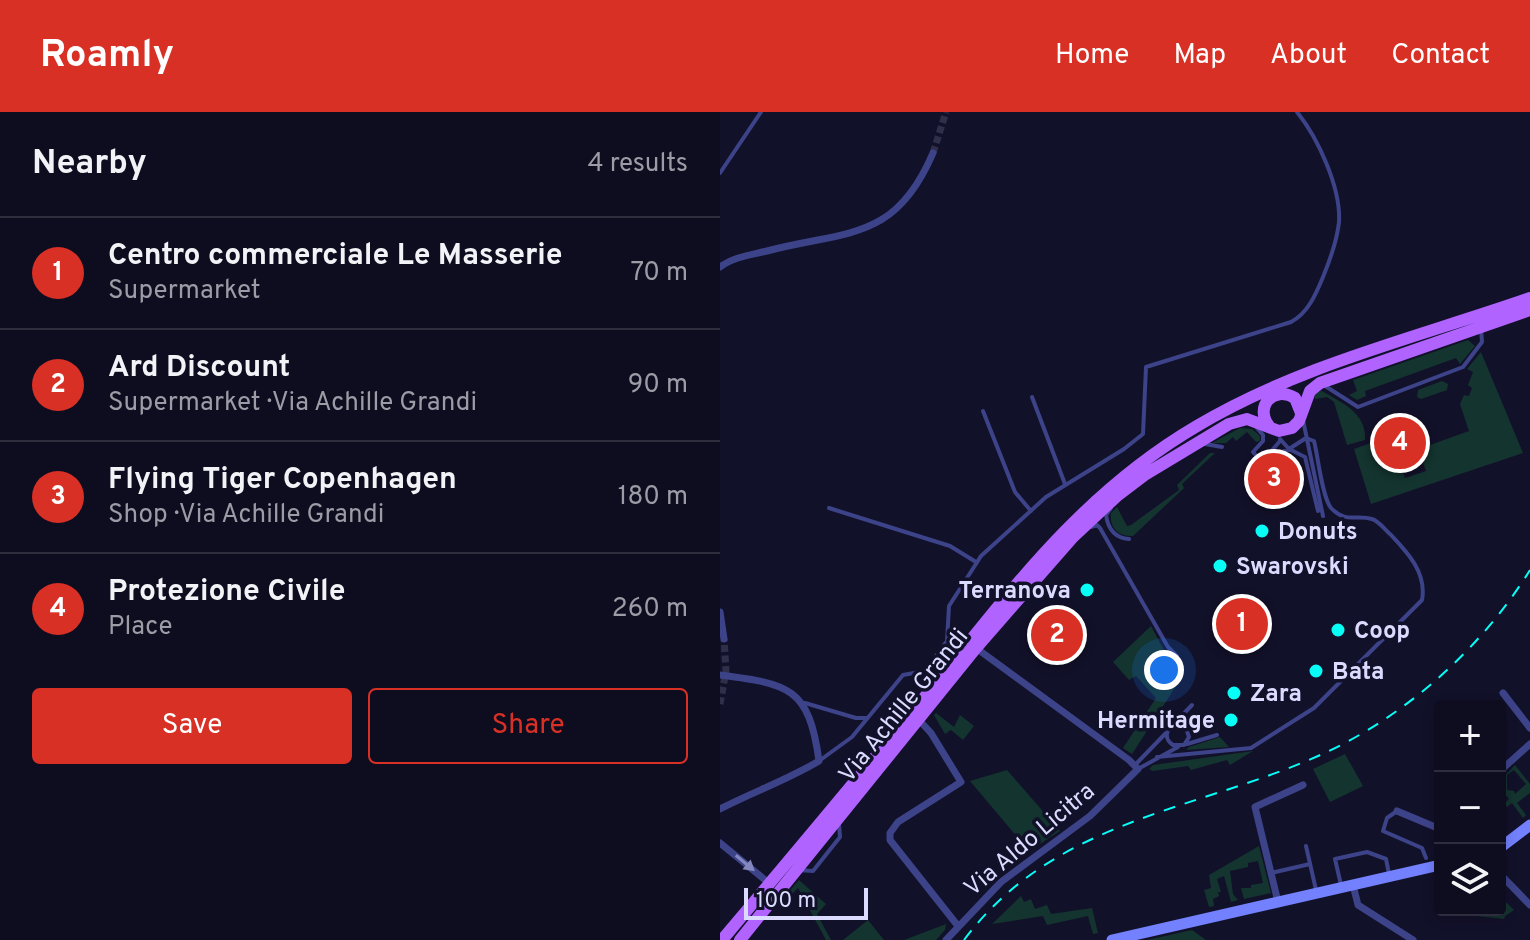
<!DOCTYPE html>
<html lang="en">
<head>
<meta charset="utf-8">
<style>
  body { margin:0; font-family:Overpass,sans-serif; background:#1c1b2d; color:#f1f3f6 }
  .controls { position:absolute; right:24px; bottom:24px; display:grid; overflow:hidden; border-radius:8px; box-shadow:0 4px 12px #0003 }
  .controls button { width:72px; height:72px; display:grid; place-items:center; padding:0; border:0; border-bottom:2px solid #2e2d3e; background:#0e0d20; color:#f1f3f6; font:40px sans-serif }
  .scale { position:absolute; left:24px; bottom:20px; width:124px; box-sizing:border-box; padding-left:8px; border:4px solid #dbdbff; border-top:0; font-size:22px; line-height:28px; white-space:nowrap; color:#dbdbff; -webkit-text-stroke:6px #12112a; paint-order:stroke }
  .you { position:absolute; left:444px; top:558px; width:28px; height:28px; margin:-20px; border:6px solid #fff; border-radius:50%; background:#1a73e8; box-shadow:0 0 0 12px #1a73e833 }
  .badge { display:grid; place-items:center; width:52px; height:52px; border-radius:50%; background:#d93025; color:#fff; font-size:26px; font-weight:700 }
  .pin { position:absolute; translate:-50% -50%; border:4px solid #fff; box-shadow:0 2px 8px #0006 }
  .list { margin:0; padding:0; list-style:none }
  h2 { display:flex; justify-content:space-between; align-items:center; height:104px; margin:0; padding:0 32px; font-size:34px }
  h2 small { font-size:26px; font-weight:400; color:#9b9ca5 }
  .list li { display:grid; grid-template-columns:52px 1fr auto; gap:24px; align-items:center; box-sizing:border-box; height:112px; padding:0 32px; border-top:2px solid #2e2d3e }
  .list b { display:block; font-size:30px; white-space:nowrap }
  .list p { margin:0; font-size:26px; white-space:nowrap; color:#9b9ca5 }
  .list em { font-size:26px; font-style:normal; color:#9b9ca5 }
  .actions { display:flex; gap:16px; padding:24px 32px }
  .actions a { flex:1; padding:18px 0; border:2px solid #d93025; border-radius:8px; text-align:center; font-size:28px; color:#d93025 }
  .actions .main { background:#d93025; color:#fff }
  .icon { flex:none; width:44px; height:44px; fill:none; stroke:currentColor; stroke-width:2; stroke-linecap:round; stroke-linejoin:round }
  .map { position:relative; flex:none; width:810px; height:828px; overflow:hidden }
  header { display:flex; align-items:center; gap:48px; box-sizing:border-box; height:112px; padding:0 40px; background:#d93025; color:#fff }
  header strong { font-size:38px }
  nav { display:flex; gap:44px; margin-inline-start:auto; font-size:28px }
  main { display:flex }
  aside { flex:1; background:#0e0d20 }
  .map>svg:first-child { display:block }
  .green { fill:#14342f; fill-rule:evenodd }
  .lines { fill:none; stroke-linecap:round; stroke-linejoin:round }
  .street-tunnel { stroke:#302f4a; stroke-width:7; stroke-dasharray:7 3.5; stroke-linecap:butt }
  .lane { stroke:#3d4389; stroke-width:4 }
  .street { stroke:#3d4389; stroke-width:7 }
  .secondary { stroke:#7381fe; stroke-width:11 }
  .primary { stroke:#b063fe; stroke-width:12 }
  .rail { stroke:#08fdf6; stroke-width:2; stroke-dasharray:12 10; stroke-linecap:butt }
  .oneway { fill:#8487be }
  .poi-dot { fill:#08fdf6; stroke:#12112a; stroke-width:3 }
  .labels { text-anchor:middle; stroke-width:7; stroke-linejoin:round; paint-order:stroke }
  .poi-label { font-size:24px; font-weight:bold; fill:#dbdbff; stroke:#12112a; text-anchor:start }
  .street-label { font-size:24px; fill:#dbdbff; stroke:#12112a }
</style>
</head>
<body>
<header>
<strong>Roamly</strong>
<nav><a>Home</a><a>Map</a><a>About</a><a>Contact</a></nav>
</header>
<main>
<aside>
<h2>Nearby<small>4 results</small></h2>
<ul class="list">
<li><span class="badge">1</span><div><b>Centro commerciale Le Masserie</b><p>Supermarket</p></div><em>70 m</em></li>
<li><span class="badge">2</span><div><b>Ard Discount</b><p>Supermarket · Via Achille Grandi</p></div><em>90 m</em></li>
<li><span class="badge">3</span><div><b>Flying Tiger Copenhagen</b><p>Shop · Via Achille Grandi</p></div><em>180 m</em></li>
<li><span class="badge">4</span><div><b>Protezione Civile</b><p>Place</p></div><em>260 m</em></li>
</ul>
<div class="actions"><a class="main">Save</a><a>Share</a></div>
</aside>
<div class="map">
<svg width="810" height="828" viewBox="0 0 810 828">
  <rect width="100%" height="100%" fill="#12112a"/>
  <path class="green" d="M748 228 755 234 740 252 736 246 645 279 646 284 637 288 629 283 637 279 633 268Z
    M761 240 803 341 651 392 634 337 662 327 667 340 675 338 685 366 706 359 695 329 707 324 710 333 749 319 740 292 744 283 749 284 752 276 748 273 753 260 747 257Z
    M722 269 728 272 727 278 701 287 697 285 698 278Z
    M602 279C622 291 647 301 645 328L627 333 614 290 607 285 595 287 594 281Z
    M520 316 532 317 540 324V329L536 330 527 320 516 329 513 325 506 331H492Z
    M490 341H495L462 372 464 376 413 424C399 425 389 416 391 401L397 395 407 414 411 413 459 378 457 373Z
    M431 514 460 568 412 642 403 636 436 586 416 564 409 568 393 550Z
    M216 601 234 615 240 603 254 614 243 628 231 618 225 622 214 603Z
    M500 625 509 635 466 638 469 635Z
    M533 639 510 653 507 648 471 658 468 654 433 659 429 657 433 653Z
    M625 642 643 674 610 690 593 657Z
    M795 653 810 672V681L797 691 806 703 803 706 792 691 787 695 785 691 789 687 787 684 783 686 780 684V669ZM794 658 806 672 795 682 794 679 787 678V663Z
    M287 658 340 719 309 739 250 669Z
    M539 734 551 781 524 787 521 776H531V773L543 771 538 749 528 751V755L510 759 513 782 518 788 511 790 504 764 497 767 501 780H498L499 784 493 787 494 794 489 795 484 778 491 776 489 763Z
    M79 768 106 792 97 802 111 828H106L78 776 70 784H65Z
    M301 784 304 790 311 787 315 797 327 793 331 802 372 796 378 821 373 822 368 804 327 813 323 804 272 812Z
    M780 784 794 798 785 804 784 807 739 802 740 798H780Z
    M148 808 164 828H123Z
    M226 812 225 818 216 828H184Z
    M472 818 486 828H427Z"/>
  <g class="lines">
    <path class="street-tunnel" d="M213 41 226 0
      M0 592 6 559 4 527"/>
    <path class="lane" d="M0 61 41 0
      M602 272 638 295 743 255 762 230 761 217
      M312 285 345 372
      M263 299 295 380 311 399
      M583 308 603 404
      M560 327 569 337 585 345 598 399
      M485 332 502 335
      M548 343 560 329
      M109 396 230 434 256 450
      M391 396 386 403C388 417 395 426 409 427
      M371 415 377 413 380 416 448 535 457 544
      M85 591 136 606H147
      M451 615 457 613 466 616 469 625 464 633H453C447 629 445 623 449 617L472 593
      M467 632 497 623
      M437 645 531 636 594 596 702 488C707 461 688 441 671 423 665 418 659 409 652 407 636 402 626 412 611 396 602 385 598 344 594 329L586 326 569 337 540 348 533 340 543 329V323L537 316
      M99 649 132 625 183 563 205 559 227 529 229 494 261 444 326 385 404 337 423 322 426 255 571 210C588 201 596 182 603 165 610 148 617 129 619 110 621 76 598 26 577 0
      M416 652 446 621
      M418 657 458 635
      M717 672 720 673
      M677 699 667 706 663 719 702 736 706 746
      M586 734 596 778
      M78 758 93 759 120 725 119 712
      M551 761 590 752
      M621 773 615 747 647 740 666 747 669 762"/>
    <path class="street" d="M0 155C13 145 31 143 47 139 127 118 175 130 213 41
      M0 500 4 527
      M0 563C69 572 89 575 99 649 67 668 33 680 0 697
      M783 581 810 616
      M199 608 211 621 241 670 178 710 170 721V728L238 814
      M780 659 810 632
      M677 699 720 717
      M0 731 50 772
      M780 762 810 793
      M633 773 638 793 693 828
      M558 790 535 695 583 673
      M226 828 281 770 370 704 418 657 409 648 256 536"/>
    <path class="secondary" d="M780 736 810 713
      M392 828 720 753"/>
    <path class="primary" d="M549 314C534 295 553 273 575 286L581 301
      M2 828C71 746 140 664 208 581 291 479 361 382 477 314 579 253 699 225 810 186
      M20 828 256 536 353 425 397 384 426 362 509 312 527 307 559 319 572 316 579 309 590 279 600 271 810 198"/>
    <path class="rail" d="M244 828C334 708 471 700 598 644 684 606 761 537 810 458"/>
  </g>
  <defs><path id="oneway-solid" d="M-6-.8H1V-3.2L6.5 0L1 3.2V.8H-6Z" transform="scale(2)"/></defs>
  <use class="oneway" href="#oneway-solid" transform="translate(25 751) rotate(40)"/>
  <g class="poi-dot">
    <circle cx="542" cy="419" r="8"/>
    <circle cx="500" cy="454" r="8"/>
    <circle cx="367" cy="478" r="8"/>
    <circle cx="618" cy="518" r="8"/>
    <circle cx="596" cy="559" r="8"/>
    <circle cx="514" cy="581" r="8"/>
    <circle cx="511" cy="608" r="8"/>
  </g>
  <g class="labels">
    <g class="poi-label">
      <text x="558" y="427">Donuts</text>
      <text x="516" y="462">Swarovski</text>
      <text x="351" y="486" text-anchor="end">Terranova</text>
      <text x="634" y="526">Coop</text>
      <text x="612" y="567">Bata</text>
      <text x="530" y="589">Zara</text>
      <text x="495" y="616" text-anchor="end">Hermitage</text>
    </g>
    <g class="street-label">
      <text transform="translate(183 593) rotate(-51)" y="8">Via Achille Grandi</text>
      <text transform="translate(309 727) rotate(-40)" y="8">Via Aldo Licitra</text>
    </g>
  </g>
</svg>
<div class="controls">
<button>+</button>
<button>−</button>
<button><svg class="icon" aria-label="layers" viewBox="0 0 24 24"><path d="M12 4l9 5-9 5-9-5zM3 14l9 5 9-5"/></svg></button>
</div>
<div class="scale">100 m</div>
<div class="you"></div>
<div class="pin badge" style="left:522px;top:512px">1</div>
<div class="pin badge" style="left:337px;top:523px">2</div>
<div class="pin badge" style="left:554px;top:367px">3</div>
<div class="pin badge" style="left:680px;top:331px">4</div>
</div>
</main>
</body>
</html>
